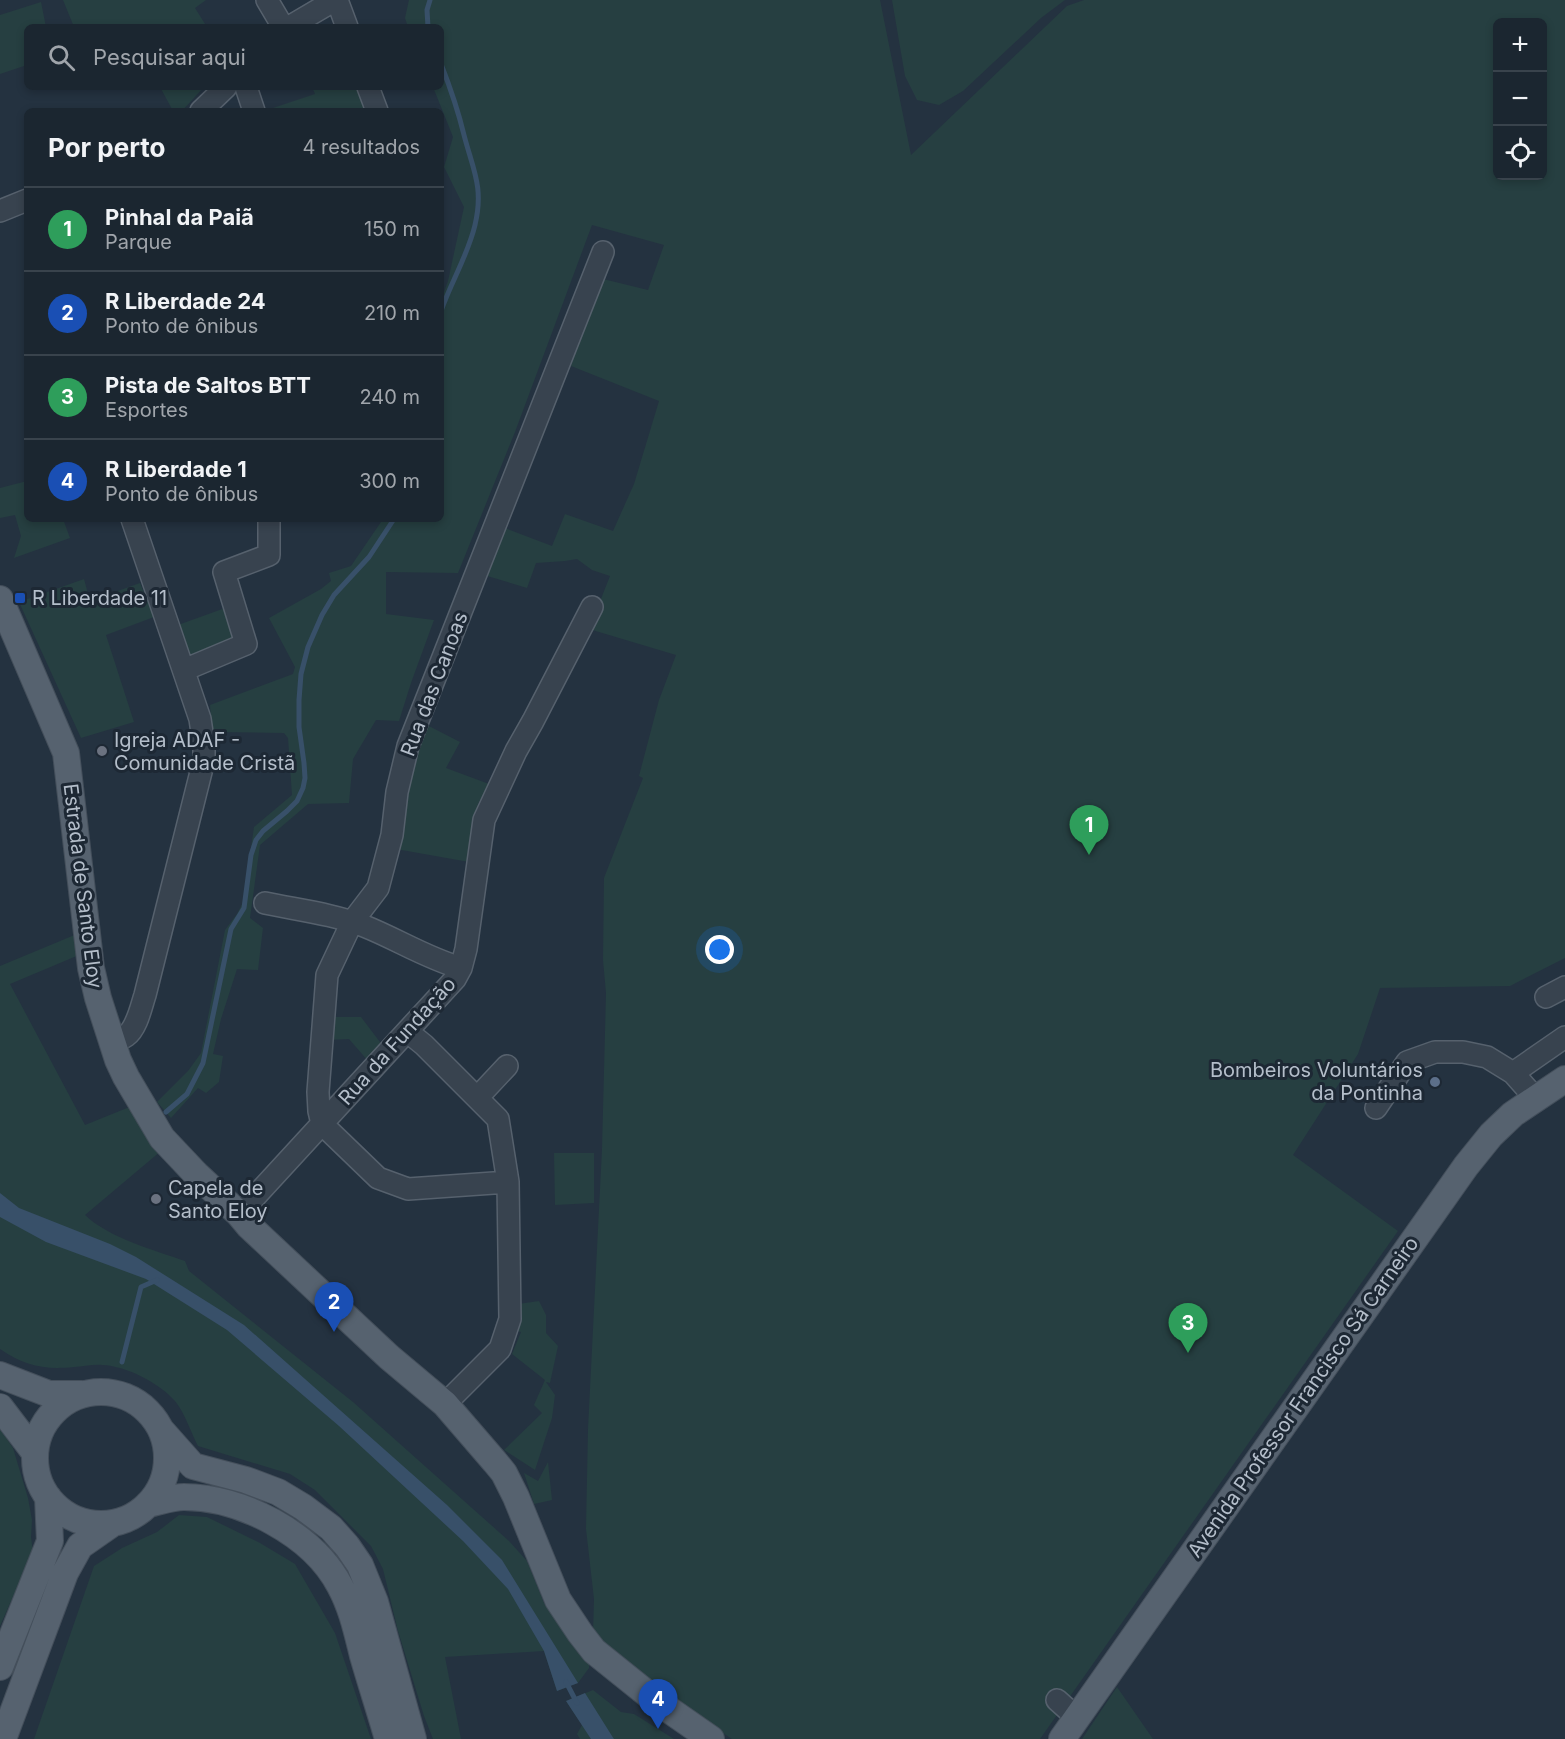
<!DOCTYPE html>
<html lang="pt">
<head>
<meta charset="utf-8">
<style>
  body { margin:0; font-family:Inter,sans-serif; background:#242e38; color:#f1f3f6 }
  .controls { position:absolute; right:18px; top:18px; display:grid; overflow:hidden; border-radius:9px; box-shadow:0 3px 9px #0003 }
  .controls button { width:54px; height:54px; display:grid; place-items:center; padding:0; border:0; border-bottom:2px solid #39434c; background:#1b2630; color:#f1f3f6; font:30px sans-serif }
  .you { position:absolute; left:720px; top:950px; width:21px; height:21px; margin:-15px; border:4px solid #fff; border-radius:50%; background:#1a73e8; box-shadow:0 0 0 9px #1a73e833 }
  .badge { display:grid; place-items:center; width:39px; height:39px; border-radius:50%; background:#0b8043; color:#fff; font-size:20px; font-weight:700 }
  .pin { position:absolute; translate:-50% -50px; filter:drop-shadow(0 2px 3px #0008) }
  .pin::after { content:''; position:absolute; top:32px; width:21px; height:18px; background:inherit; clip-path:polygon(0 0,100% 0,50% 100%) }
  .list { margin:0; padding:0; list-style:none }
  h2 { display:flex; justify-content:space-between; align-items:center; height:78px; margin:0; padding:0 24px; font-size:26px }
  h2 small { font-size:20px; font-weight:400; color:#a0a5ab }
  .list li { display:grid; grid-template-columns:39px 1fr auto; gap:18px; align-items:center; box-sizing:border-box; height:84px; padding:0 24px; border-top:2px solid #39434c }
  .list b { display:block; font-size:22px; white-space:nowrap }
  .list p { margin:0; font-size:20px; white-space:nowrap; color:#a0a5ab }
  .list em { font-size:20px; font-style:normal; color:#a0a5ab }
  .icon { flex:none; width:33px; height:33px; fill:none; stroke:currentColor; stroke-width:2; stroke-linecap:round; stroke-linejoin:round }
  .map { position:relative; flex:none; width:1565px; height:1739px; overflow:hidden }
  .search { position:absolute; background:#1b2630; box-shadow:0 3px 9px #0003; left:24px; top:24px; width:420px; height:66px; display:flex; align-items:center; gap:15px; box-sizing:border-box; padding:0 21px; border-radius:9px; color:#a0a5ab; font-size:22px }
  .panel { position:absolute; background:#1b2630; box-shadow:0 3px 9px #0003; left:24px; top:108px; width:420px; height:414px; border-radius:9px }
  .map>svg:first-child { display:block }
  .green { fill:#263f41; fill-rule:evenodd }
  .water { fill:#385069 }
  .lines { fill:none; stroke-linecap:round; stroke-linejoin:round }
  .stream { stroke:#385069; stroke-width:5 }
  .minor-casing { stroke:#56616d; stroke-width:24 }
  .major-casing { stroke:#444f5b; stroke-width:28 }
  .minor { stroke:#38434f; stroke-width:21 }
  .major { stroke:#56626f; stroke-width:26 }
  .transit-dot { fill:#1a4fb4; stroke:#1d2834; stroke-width:2 }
  .worship-dot { fill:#6b7280; stroke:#1d2834; stroke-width:2 }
  .service-dot { fill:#5c6f8a; stroke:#1d2834; stroke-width:2 }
  .labels { text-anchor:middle; stroke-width:6; stroke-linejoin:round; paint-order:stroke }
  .poi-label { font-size:20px; fill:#b4beca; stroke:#1d2834; text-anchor:start }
  .street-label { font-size:20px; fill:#b4beca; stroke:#1d2834 }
</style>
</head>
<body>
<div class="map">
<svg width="1565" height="1739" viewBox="0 0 1565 1739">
  <rect width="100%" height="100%" fill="#243240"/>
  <path class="green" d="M63 0H206L195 8 207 27H74Z
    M409 0H880L911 155 1067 6 1084 0H1565V958L1510 986 1380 988 1358 1054 1293 1155 1398 1231 1040 1739H732L637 1676 593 1633 594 1599 586 1529 588 1429 602 1149 606 993 603 960 604 878 643 778 639 776 659 700 676 655 589 629 610 576 592 570 577 559 565 561 536 563 527 588 484 575 505 528 552 546 565 514 613 531 634 484 659 401 571 366 599 278 648 290 664 245 592 225 515 432 458 573 386 572V614L434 620 411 683 399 721 376 720 353 759 349 803 308 804 260 845 250 918 263 928 258 970 237 969 221 1019 213 1054 223 1056 219 1082 206 1093 198 1088 171 1118 157 1102 188 1071 201 1053 225 930 237 914 243 902 254 827 292 795 288 738 284 733 212 732 210 705 293 674 295 667 269 618 321 589 331 581 329 573 351 566 383 519H441V300L448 281 464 207 444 167 453 137 433 87H441V27H408L405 18ZM1498 22H1542V176H1498Z
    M892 0H1065L1041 18 963 91 939 105 917 100 905 76Z
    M41 2 46 27H27V65L0 74V15Z
    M160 87H204L182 111H173Z
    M312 87H356L365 111H264L315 94Z
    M27 481V519H63L70 538 14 558 21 536 15 515 0 518V488Z
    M84 579 90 601 140 583 154 617 106 635 134 722 81 738 19 602Z
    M228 607 239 641 193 660 178 625Z
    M423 723 460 742 446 768 489 784 478 804 469 862 396 849 402 797Z
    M77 934 79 955 10 984 85 1125 132 1106 161 1151 85 1215C109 1238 154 1250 185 1261L189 1271 353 1402 509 1541 527 1561 545 1605 589 1660V1668L578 1683 557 1691 544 1651 445 1657 461 1739H433L424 1716 398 1631 383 1569 371 1546 315 1490 290 1474 198 1446C190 1431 186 1415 175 1401 159 1383 127 1366 102 1365 93 1364 83 1367 74 1367 44 1370 25 1366 0 1349V966Z
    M327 1017H361L383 1046 369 1062 349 1039 327 1040Z
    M554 1153H594V1203L555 1205Z
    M539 1301 546 1315V1333L558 1346 550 1383 546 1382 555 1395 552 1418 535 1470 504 1450 542 1413 534 1405 545 1380 512 1354 521 1332 513 1330 518 1304Z
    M0 1429 13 1448 28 1498 32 1520 31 1537 33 1552 0 1626Z
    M548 1462 552 1500 534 1504 524 1473 538 1481Z
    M179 1515 207 1517 260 1543 295 1564 335 1633 371 1739H34L94 1566 122 1548 157 1532Z
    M1117 1687 1153 1739H1082Z
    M593 1690 621 1712 634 1714 674 1739H580L577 1734 582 1725 566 1701Z"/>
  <path class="water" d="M0 1193 19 1208 110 1244 136 1257 244 1325 447 1505 502 1560 578 1683 557 1691 544 1651 508 1589 463 1541 339 1426 227 1330 146 1279 46 1242 0 1217Z
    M585 1693 612 1736 614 1739H591L566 1701Z"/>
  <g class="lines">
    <path class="stream" d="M428 27 427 10 430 0
      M441 64C450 87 458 110 464 135 473 170 484 187 475 225 468 255 451 282 441 311
      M166 1112 187 1094 203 1063 231 929 244 908 251 855 256 840 263 831 287 811 297 801 303 788 305 778 304 763 299 727V700L301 674 308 647 322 615 334 595 369 557 394 519
      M122 1362 141 1287 157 1280
      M566 1682 577 1703"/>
    <g class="minor-casing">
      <path id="minor" d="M267 0 283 27
        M337 0 347 27
        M289 27 335 0
        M246 87 254 111
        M368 87 377 111
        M201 111 226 87
        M0 211 27 200
        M184 670 246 644 224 572 269 555V519
        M265 903C298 910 333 914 364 926 397 939 426 958 461 968
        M1546 997 1565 987
        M408 1032 424 1045 498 1119 508 1182 510 1319 500 1349 445 1404
        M111 1041C116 1040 122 1039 126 1036 137 1028 141 1007 145 995L204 760V746L200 719 132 519
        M1513 1073 1565 1037
        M477 1098 507 1066
        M1376 1108 1407 1062 1435 1052H1463L1487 1057 1513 1073 1536 1099
        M322 1124 319 1111 318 1092 327 975 352 922 378 888 392 835 397 792 408 746 603 252
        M322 1124 378 1178 408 1189 508 1182
        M239 1214 455 979 461 968 466 949 484 820 516 751 533 721 592 607
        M1057 1700 1076 1717"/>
    </g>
    <g class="major-casing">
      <path id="major" d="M0 599 66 753 91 968 98 998 118 1060 126 1077 162 1138 196 1174 239 1214 249 1226 389 1357 445 1404 495 1462 504 1473 516 1497 558 1600 580 1633 594 1651 655 1700 711 1739
        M0 1375 49 1394H82
        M35 1458a66 66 0 1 1 132 0a66 66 0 1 1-132 0Z
        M0 1407 35 1453
        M161 1430 193 1466 246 1480 278 1492 303 1507 331 1528 347 1546 360 1565 375 1602 413 1739
        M148 1504C159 1502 172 1497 184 1497 241 1497 313 1534 340 1586 352 1608 357 1632 363 1656 371 1684 380 1711 388 1739
        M0 1667 50 1541 48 1497
        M3 1739 65 1573 80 1546 113 1523
        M1062 1739 1466 1166 1491 1135 1513 1114 1565 1079"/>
    </g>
    <use href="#minor" class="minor"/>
    <use href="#major" class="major"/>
  </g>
  <rect class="transit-dot" x="14" y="592" width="12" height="12" rx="3"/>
  <g class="worship-dot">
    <circle cx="102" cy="751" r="6"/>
    <circle cx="156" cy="1199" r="6"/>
  </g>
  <circle class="service-dot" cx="1435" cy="1082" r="6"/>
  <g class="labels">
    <g class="poi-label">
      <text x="32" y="605">R Liberdade 11</text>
      <text x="114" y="747">Igreja ADAF -<tspan x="114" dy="23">Comunidade Cristã</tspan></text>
      <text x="1423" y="1077" text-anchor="end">Bombeiros Voluntários<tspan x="1423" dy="23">da Pontinha</tspan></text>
      <text x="168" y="1195">Capela de<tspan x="168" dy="23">Santo Eloy</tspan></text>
    </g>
    <g class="street-label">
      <text transform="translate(434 684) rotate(-69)" y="7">Rua das Canoas</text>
      <text transform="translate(83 886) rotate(83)" y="7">Estrada de Santo Eloy</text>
      <text transform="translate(397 1041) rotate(-48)" y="7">Rua da Fundação</text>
      <text transform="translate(1303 1397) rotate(-55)" y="7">Avenida Professor Francisco Sá Carneiro</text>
    </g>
  </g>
</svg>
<div class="controls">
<button>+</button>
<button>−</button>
<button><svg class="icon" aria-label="locate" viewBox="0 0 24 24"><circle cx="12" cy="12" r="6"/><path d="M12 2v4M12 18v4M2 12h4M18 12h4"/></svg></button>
</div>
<div class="you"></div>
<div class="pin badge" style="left:1089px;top:855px;background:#2e9e5b">1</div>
<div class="pin badge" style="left:334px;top:1332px;background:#1a4fb4">2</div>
<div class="pin badge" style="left:1188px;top:1353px;background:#2e9e5b">3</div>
<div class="pin badge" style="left:658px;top:1729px;background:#1a4fb4">4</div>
<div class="search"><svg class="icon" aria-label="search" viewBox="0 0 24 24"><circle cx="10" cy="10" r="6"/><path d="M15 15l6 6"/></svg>Pesquisar aqui</div>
<section class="panel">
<h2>Por perto<small>4 resultados</small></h2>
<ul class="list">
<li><span class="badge" style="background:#2e9e5b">1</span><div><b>Pinhal da Paiã</b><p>Parque</p></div><em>150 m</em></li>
<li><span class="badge" style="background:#1a4fb4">2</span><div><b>R Liberdade 24</b><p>Ponto de ônibus</p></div><em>210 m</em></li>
<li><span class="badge" style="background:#2e9e5b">3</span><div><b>Pista de Saltos BTT</b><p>Esportes</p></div><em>240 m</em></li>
<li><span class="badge" style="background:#1a4fb4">4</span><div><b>R Liberdade 1</b><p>Ponto de ônibus</p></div><em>300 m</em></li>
</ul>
</section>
</div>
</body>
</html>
